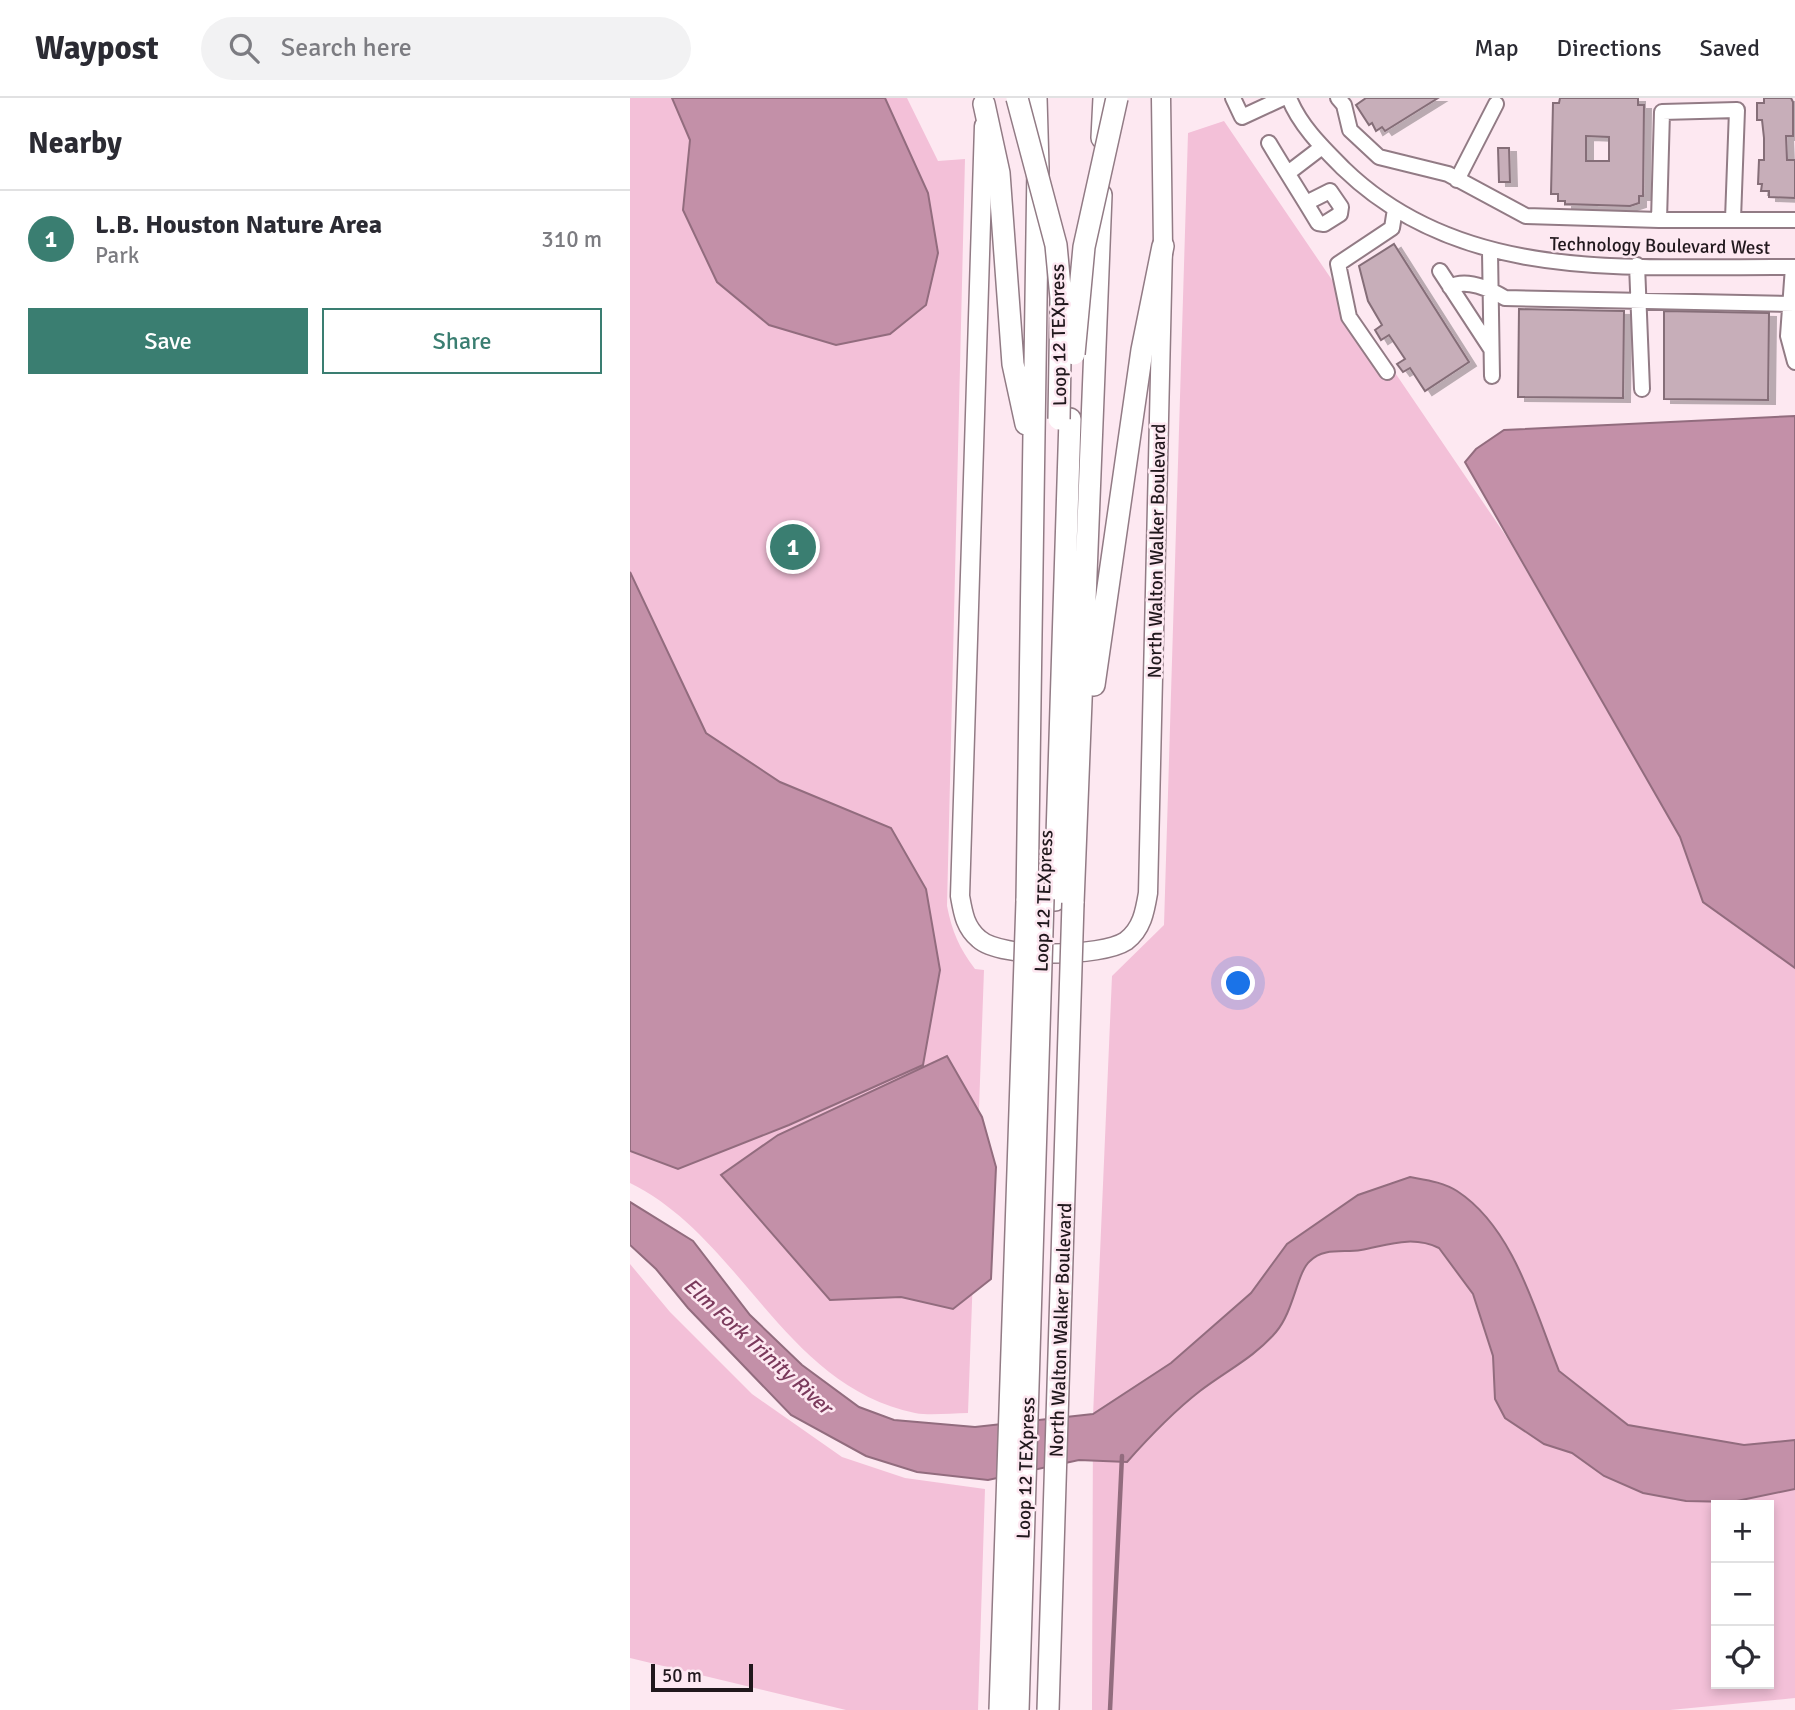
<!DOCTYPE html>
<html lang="en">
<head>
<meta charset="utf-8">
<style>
  body { margin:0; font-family:Signika,sans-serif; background:#f2f2f3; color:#2b2b33 }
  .controls { position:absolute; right:21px; bottom:21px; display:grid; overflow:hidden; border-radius:0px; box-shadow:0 4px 10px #0003 }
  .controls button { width:63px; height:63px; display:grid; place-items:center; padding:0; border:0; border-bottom:2px solid #e1e1e2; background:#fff; color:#2b2b33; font:35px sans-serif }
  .scale { position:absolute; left:21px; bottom:18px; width:102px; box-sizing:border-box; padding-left:7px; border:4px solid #21181d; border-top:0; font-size:19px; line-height:24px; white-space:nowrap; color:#21181d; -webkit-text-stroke:5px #fde8f1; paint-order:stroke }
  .you { position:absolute; left:609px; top:886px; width:24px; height:24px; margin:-18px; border:5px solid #fff; border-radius:50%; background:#1a73e8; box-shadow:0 0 0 10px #1a73e833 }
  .badge { display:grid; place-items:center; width:46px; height:46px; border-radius:50%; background:#3a7e71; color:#fff; font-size:23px; font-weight:700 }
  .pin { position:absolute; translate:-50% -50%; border:4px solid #fff; box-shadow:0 2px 7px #0006 }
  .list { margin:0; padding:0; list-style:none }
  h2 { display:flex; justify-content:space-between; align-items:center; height:91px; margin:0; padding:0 28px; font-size:30px }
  h2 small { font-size:23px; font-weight:400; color:#7c7c81 }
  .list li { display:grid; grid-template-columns:46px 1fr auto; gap:21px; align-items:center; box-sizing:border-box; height:98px; padding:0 28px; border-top:2px solid #e1e1e2 }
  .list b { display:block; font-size:26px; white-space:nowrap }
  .list p { margin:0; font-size:23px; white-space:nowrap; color:#7c7c81 }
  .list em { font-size:23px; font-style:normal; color:#7c7c81 }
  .actions { display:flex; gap:14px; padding:21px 28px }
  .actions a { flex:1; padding:16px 0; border:2px solid #3a7e71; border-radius:0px; text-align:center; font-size:24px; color:#3a7e71 }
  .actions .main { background:#3a7e71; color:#fff }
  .icon { flex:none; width:38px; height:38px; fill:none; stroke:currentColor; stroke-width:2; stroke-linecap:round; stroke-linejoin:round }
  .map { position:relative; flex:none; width:1165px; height:1612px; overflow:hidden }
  header { display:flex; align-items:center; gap:42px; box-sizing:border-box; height:98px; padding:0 35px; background:#fff; border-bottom:2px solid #e1e1e2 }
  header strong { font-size:33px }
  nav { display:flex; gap:38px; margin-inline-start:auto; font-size:24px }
  .search { width:490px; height:63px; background:#f2f2f3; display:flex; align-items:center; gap:18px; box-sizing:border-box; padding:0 24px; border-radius:38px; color:#7c7c81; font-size:26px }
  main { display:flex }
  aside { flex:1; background:#fff }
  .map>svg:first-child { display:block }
  .green { fill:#f3c0d8; fill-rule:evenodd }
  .water { fill:#c390a8; stroke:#926c7e; stroke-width:2 }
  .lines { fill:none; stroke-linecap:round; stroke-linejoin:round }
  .stream { stroke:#926c7e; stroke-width:4.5 }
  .building { fill:#c7aeb9; stroke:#856e78; stroke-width:2; fill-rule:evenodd; filter:url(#shadow) }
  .minor-casing { stroke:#927b85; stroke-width:18 }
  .major-casing { stroke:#927b85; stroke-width:21 }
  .highway-casing { stroke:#927b85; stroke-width:24 }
  .minor { stroke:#fff; stroke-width:14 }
  .major { stroke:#fff; stroke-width:18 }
  .highway { stroke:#fff; stroke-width:21 }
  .highway-bridge-casing { stroke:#927b85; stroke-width:24; stroke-linecap:butt }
  .highway-bridge { stroke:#fff; stroke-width:21 }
  .labels { text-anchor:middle; stroke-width:5; stroke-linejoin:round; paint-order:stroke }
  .street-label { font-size:19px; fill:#21181d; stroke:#fde8f1 }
  .water-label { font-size:21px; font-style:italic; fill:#7b3a5c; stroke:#fde8f1 }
</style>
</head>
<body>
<header>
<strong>Waypost</strong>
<div class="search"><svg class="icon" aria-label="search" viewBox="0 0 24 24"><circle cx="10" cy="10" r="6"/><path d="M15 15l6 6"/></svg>Search here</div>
<nav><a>Map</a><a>Directions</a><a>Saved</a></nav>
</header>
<main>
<aside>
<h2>Nearby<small></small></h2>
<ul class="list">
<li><span class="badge">1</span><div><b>L.B. Houston Nature Area</b><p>Park</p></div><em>310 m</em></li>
</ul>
<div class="actions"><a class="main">Save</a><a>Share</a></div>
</aside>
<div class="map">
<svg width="1165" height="1612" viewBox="0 0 1165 1612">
  <defs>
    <filter id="shadow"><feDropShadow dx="7" dy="4" stdDeviation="0" flood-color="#0004"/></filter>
  </defs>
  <rect width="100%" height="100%" fill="#fde8f1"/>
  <path class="green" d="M0 0H277L308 63 335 61 317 808C322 833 329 850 345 871L354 872 338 1315C321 1315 301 1318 285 1315 153 1287 112 1140 0 1085Z
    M594 23 878 441 1050 739 1074 804 1165 870V1600L1040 1612H462L463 1318 482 878 534 827 558 35ZM1086 1407H1139V1586H1086Z
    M0 1166 40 1214 122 1296 212 1359 275 1380 355 1391 348 1612H216L0 1560Z"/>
  <path class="water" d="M42 0H255L298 95 308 155 296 207 260 236 206 247 139 227 87 184 53 112 60 42Z
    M1165 318V870L1073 804 1050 739 835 364 846 351 874 332Z
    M0 474 76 635 150 684 261 730 296 791 310 872 293 967 159 1027 48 1071 0 1053Z
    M317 958 352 1019 366 1069 361 1181 323 1211 271 1199 200 1202 91 1077 148 1037Z
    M780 1079C796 1082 813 1084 827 1093 884 1130 905 1213 929 1273L998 1327 1114 1347 1165 1342V1391L1102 1404 1056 1403 1013 1395 974 1378 942 1355 914 1346 875 1320 865 1301 863 1258 843 1196 809 1150C782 1137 758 1147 731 1152 714 1155 694 1149 680 1163 667 1174 664 1213 646 1234 625 1259 596 1273 570 1293 543 1314 520 1338 497 1364L449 1362 358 1382 287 1374 236 1358 161 1317 58 1210 26 1171 0 1147V1104L63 1143 120 1217 172 1267 229 1309 264 1322 345 1329 463 1316 541 1265 621 1195 657 1146 728 1097Z"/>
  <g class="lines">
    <path class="stream" d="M480 1612 492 1358"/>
  </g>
  <path class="building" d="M736 0H808L755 33 752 29 746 33 742 25 739 27 726 7Z
    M930 0H1008V7H1014L1013 98H1009V105L1000 108 935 106V103H928V96H921L923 5H929ZM956 38 979 39V63H956Z
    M1134 0H1161L1163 4V38H1156L1157 62H1165V100L1139 99V93H1131L1132 86H1128L1129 62H1134V40L1132 22H1127V5H1134Z
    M868 50H879L880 84H869Z
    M764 146 839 264 795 293 780 270 773 274 767 266 775 261 759 237 751 242 745 232 752 227 738 203 729 168Z
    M889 211 994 213 993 300 888 299Z
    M1034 213 1139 215 1138 302 1034 301Z"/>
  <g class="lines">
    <g class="minor-casing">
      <path id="minor" d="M603 0 612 19 653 0
        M659 0C670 28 693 50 714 71 836 189 1009 167 1165 169
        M708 0 714 7 720 32 749 59 818 76 896 118 1029 122
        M639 45C655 72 672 98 688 125L694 126 710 116 711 109 700 93 676 105
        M658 75 692 49
        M827 82 866 6
        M1103 121 1107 12 1032 14 1029 122H1165
        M860 154 862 278
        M1007 167 1012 291
        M1163 169 1158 238 1165 264
        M810 173 861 251
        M820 189C836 180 860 191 875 200L1165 206
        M757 274 719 219 708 166 762 130 765 111"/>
    </g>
    <g class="major-casing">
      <path id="major" d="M354 28 330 798C333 815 335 829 349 841 371 861 472 859 496 843 512 831 515 813 518 795L533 148 531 0"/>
    </g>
    <g class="highway-casing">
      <path id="highway" d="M354 6 369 75 383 266 396 326
        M472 40 474 0
        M464 587 512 252 533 148
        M425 802 440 321
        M397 803 408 69 406 0
        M443 805 471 97"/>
    </g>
    <use href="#minor" class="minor"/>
    <use href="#major" class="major"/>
    <use href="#highway" class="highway"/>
    <g class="highway-bridge-casing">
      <path id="highway-bridge" d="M387 0 426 147 431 200 429 321
        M444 256 454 149 487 0
        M370 1612 397 803
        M388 1612 413 801
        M418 1612 443 805"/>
    </g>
    <use href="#highway-bridge" class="highway-bridge"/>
  </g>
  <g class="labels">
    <g class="street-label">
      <text transform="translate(1030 147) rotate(1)" y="7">Technology Boulevard West</text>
      <text transform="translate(428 237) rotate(-91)" y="7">Loop 12 TEXpress</text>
      <text transform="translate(526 453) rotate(-89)" y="7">North Walton Walker Boulevard</text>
      <text transform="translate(413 803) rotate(-88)" y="7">Loop 12 TEXpress</text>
      <text transform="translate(430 1232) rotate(-88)" y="7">North Walton Walker Boulevard</text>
      <text transform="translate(395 1370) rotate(-88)" y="7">Loop 12 TEXpress</text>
    </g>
    <g class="water-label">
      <text transform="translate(128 1248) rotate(42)" y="7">Elm Fork Trinity River</text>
    </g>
  </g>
</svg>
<div class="controls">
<button>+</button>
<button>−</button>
<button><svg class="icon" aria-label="locate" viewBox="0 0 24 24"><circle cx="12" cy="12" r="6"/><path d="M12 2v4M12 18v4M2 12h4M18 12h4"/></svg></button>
</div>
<div class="scale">50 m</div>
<div class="you"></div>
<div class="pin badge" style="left:163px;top:449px">1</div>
</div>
</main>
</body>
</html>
